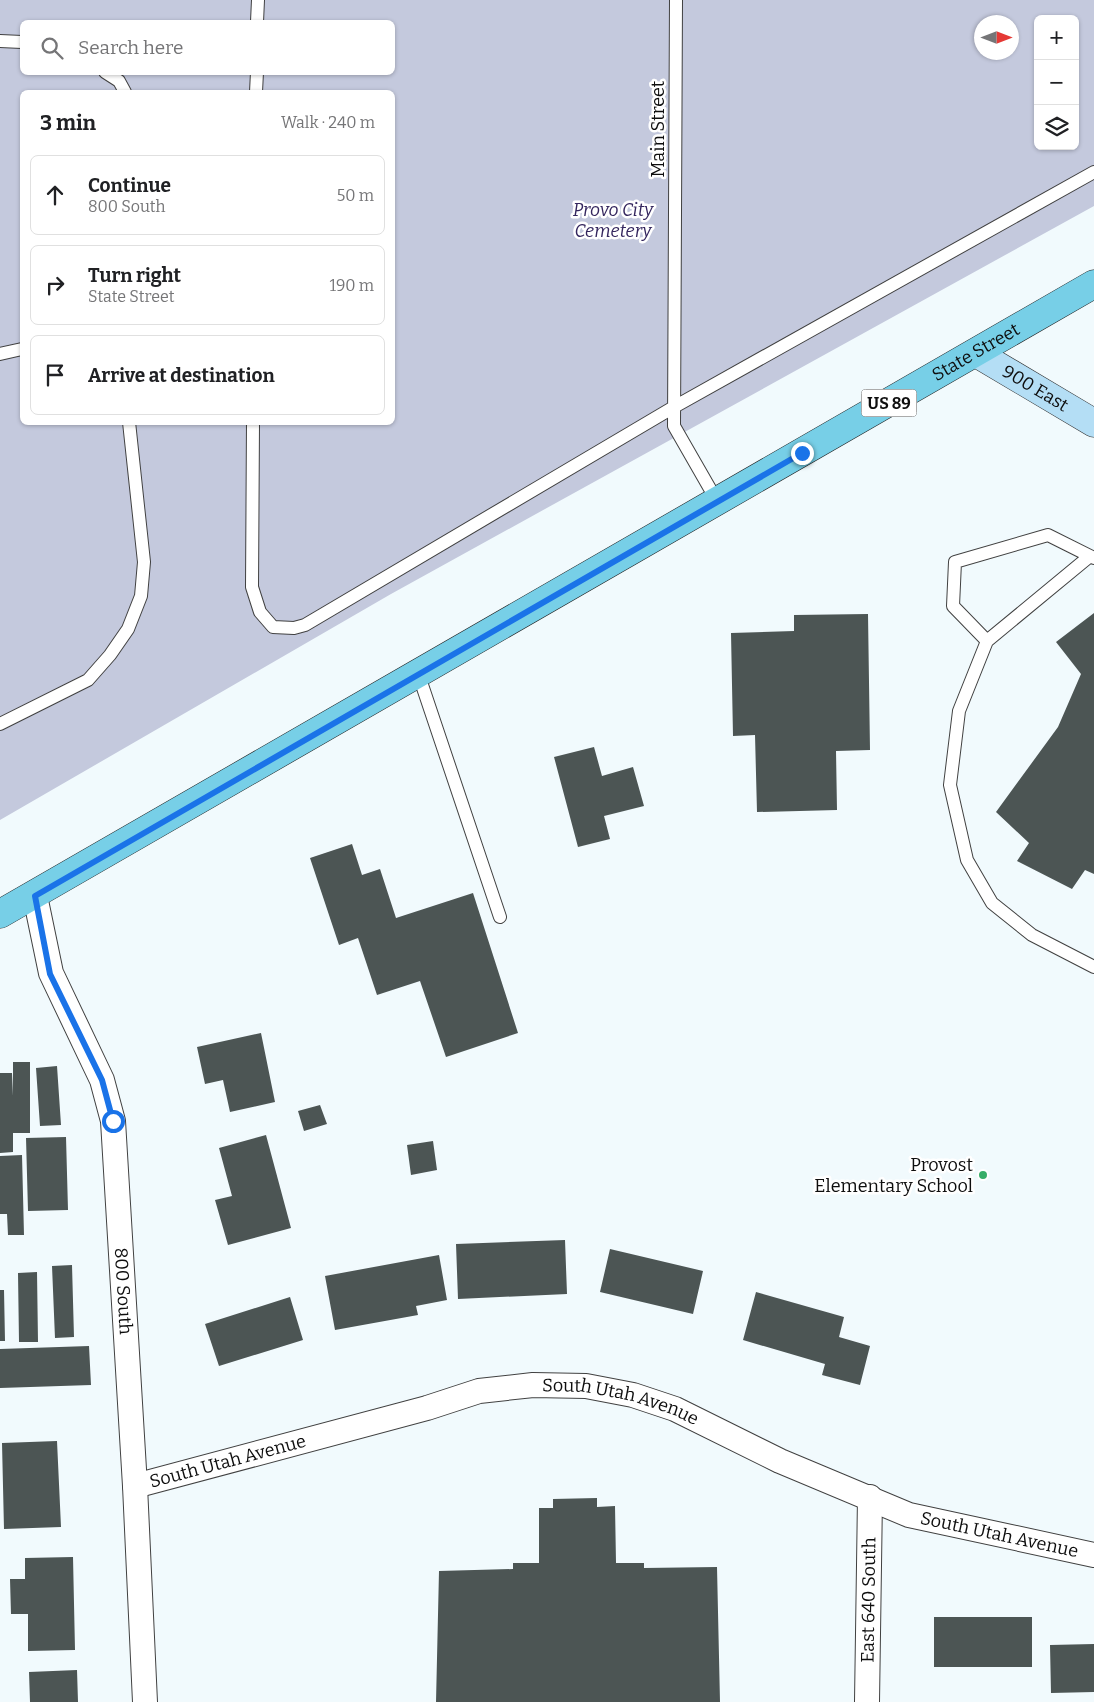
<!DOCTYPE html>
<html lang="en">
<head>
<meta charset="utf-8">
<style>
  body { margin:0; font-family:Bitter,serif; background:#f2f2f2; color:#202124 }
  .controls { position:absolute; right:15px; top:15px; display:grid; overflow:hidden; border-radius:8px; box-shadow:0 1px 4px #0004 }
  .controls button { width:45px; height:45px; display:grid; place-items:center; padding:0; border:0; border-bottom:1px solid #e0e0e0; background:#fff; color:#202124; font:25px sans-serif }
  .compass { position:absolute; left:974px; top:15px; width:45px; height:45px; border-radius:50%; background:#fff; box-shadow:0 1px 4px #0004; rotate:90deg }
  .stop { position:absolute; width:15px; height:15px; margin:-11px; border:4px solid #1a73e8; border-radius:50%; background:#fff }
  .stop.end { background:#1a73e8; border-color:#fff; box-shadow:0 1px 5px #0008 }
  .list { margin:0; padding:0; list-style:none }
  h2 { display:flex; justify-content:space-between; align-items:center; height:65px; margin:0; padding:0 20px; font-size:21px }
  h2 small { font-size:16px; font-weight:400; color:#757577 }
  .list li { display:grid; grid-template-columns:32px 1fr auto; gap:15px; align-items:center; box-sizing:border-box; height:80px; margin:0 10px 10px; padding:0 10px; border:1px solid #e0e0e0; border-radius:8px }
  .list b { display:block; font-size:19px; white-space:nowrap }
  .list p { margin:0; font-size:16px; white-space:nowrap; color:#757577 }
  .list em { font-size:16px; font-style:normal; color:#757577 }
  .icon { flex:none; width:28px; height:28px; fill:none; stroke:currentColor; stroke-width:2; stroke-linecap:round; stroke-linejoin:round }
  .map { position:relative; flex:none; width:1094px; height:1702px; overflow:hidden }
  .search { position:absolute; background:#fff; box-shadow:0 1px 4px #0004; left:20px; top:20px; width:375px; height:55px; display:flex; align-items:center; gap:12px; box-sizing:border-box; padding:0 18px; border-radius:8px; color:#757577; font-size:19px }
  .panel { position:absolute; background:#fff; box-shadow:0 1px 4px #0004; left:20px; top:90px; width:375px; height:335px; border-radius:8px }
  .map>svg:first-child { display:block }
  .cemetery { fill:#c4c9dd; fill-rule:evenodd }
  .building { fill:#4c5554 }
  .lines { fill:none; stroke-linecap:round; stroke-linejoin:round }
  .lane-casing { stroke:#414141; stroke-width:14 }
  .street-casing { stroke:#414141; stroke-width:26 }
  .secondary-casing { stroke:#303030; stroke-width:29 }
  .primary-casing { stroke:#1f1f1f; stroke-width:29 }
  .lane { stroke:#fff; stroke-width:12 }
  .street { stroke:#fff; stroke-width:24 }
  .secondary { stroke:#b4def5; stroke-width:28 }
  .primary { stroke:#77cfe7; stroke-width:28 }
  .route { stroke:#1a73e8; stroke-width:6 }
  .poi-dot { fill:#37ad68; stroke:#fff; stroke-width:2 }
  .labels { text-anchor:middle; stroke-width:5; stroke-linejoin:round; paint-order:stroke }
  .shield { fill:#fff; stroke:#565656; stroke-width:1 }
  .shield-label { font-size:16px; font-weight:bold; fill:#0e0e0e }
  .street-label { font-size:18px; fill:#0e0e0e; stroke:#fff }
  .park-label { font-size:18px; font-style:italic; fill:#34265e; stroke:#fff }
  .poi-label { font-size:18px; fill:#0e0e0e; stroke:#fff; text-anchor:end }
</style>
</head>
<body>
<div class="map">
<svg width="1094" height="1702" viewBox="0 0 1094 1702">
  <rect width="100%" height="100%" fill="#f1fafd"/>
  <path class="cemetery" d="M0 0H1094V206L391 594 0 820ZM1038 19H1075V146H1038ZM22 22H392V72H22ZM982 22H1012V52H982ZM22 92H392V422H22Z"/>
  <path class="building" d="M1094 613V874L1085 870 1072 889 1017 861 1029 843 996 812 1058 727 1081 674 1056 642Z
    M868 614 870 750 836 751 837 810 757 812 755 735 733 736 731 633 794 631V615Z
    M594 747 602 776 633 767 644 806 604 816 610 839 578 847 554 757Z
    M352 844 362 875 380 869 396 918 473 893 518 1033 446 1057 420 981 377 995 358 938 339 945 310 858Z
    M261 1033 275 1102 230 1112 223 1080 205 1084 197 1047Z
    M13 1062H30V1133H13V1152L0 1153V1073H12L13 1096Z
    M57 1066 61 1125 40 1126 36 1068Z
    M320 1105 327 1124 304 1131 298 1111Z
    M266 1135 291 1228 228 1245 215 1200 232 1196 219 1148Z
    M66 1137 68 1210 28 1211 26 1138Z
    M433 1141 437 1170 411 1175 407 1145Z
    M22 1155 24 1235H8L7 1214H0V1156Z
    M565 1240 567 1294 458 1299 456 1244Z
    M610 1249 703 1271 693 1314 600 1292Z
    M439 1255 447 1300 416 1306 418 1315 335 1330 325 1276Z
    M72 1265 74 1337 55 1338 52 1266Z
    M37 1272 38 1342H19L18 1273Z
    M0 1290H4L5 1341H0Z
    M756 1292 844 1317 839 1337 870 1346 860 1385 822 1375 825 1364 743 1340Z
    M290 1297 303 1340 219 1366 205 1324Z
    M89 1346 91 1385 0 1388V1349Z
    M57 1441 61 1527 4 1529 2 1443Z
    M597 1498V1507L615 1506 616 1563H644V1568L717 1567 720 1702H436L439 1571 513 1569V1563H539V1508H553V1499Z
    M73 1557 75 1650 28 1651V1614H11L10 1579H25V1558Z
    M934 1617H1032V1667H934Z
    M1094 1644V1692L1051 1693 1050 1645Z
    M77 1670 78 1702H30L29 1672Z"/>
  <g class="lines">
    <g class="lane-casing">
      <path id="lane" d="M676 0 674 426 717 501
        M257 22 258 0
        M0 41 22 42
        M105 72 119 81 125 92
        M256 92 257 72
        M0 354 22 349
        M253 422 252 587 260 612 273 627 294 628 305 625 674 407 1094 172
        M1090 556 987 641 959 711 950 785 967 860 992 903 1032 935 1094 967
        M987 641 953 606 955 562 1048 535 1094 558
        M418 673 500 917
        M0 724 88 680 110 655 128 629 141 596 144 562 129 422"/>
    </g>
    <g class="street-casing">
      <g id="street">
        <path id="s1" d="M35 896 51 973 102 1080 113 1121 135 1486 145 1702"/>
        <path id="s2" d="M135 1486 427 1408 479 1391 533 1385 586 1386 633 1395 675 1409 780 1461 909 1515 1094 1555"/>
        <path id="s3" d="M867 1702 870 1497"/>
      </g>
    </g>
    <g class="secondary-casing">
      <g id="secondary">
        <path id="s4" d="M976 353 1094 423"/>
      </g>
    </g>
    <g class="primary-casing">
      <g id="primary">
        <path id="s5" d="M0 914 1094 284"/>
      </g>
    </g>
    <use href="#lane" class="lane"/>
    <use href="#street" class="street"/>
    <use href="#secondary" class="secondary"/>
    <use href="#primary" class="primary"/>
  </g>
  <g class="lines">
    <path class="route" d="M113 1121 102 1080 50 974 35 896 802 453"/>
  </g>
  <circle class="poi-dot" cx="983" cy="1175" r="5"/>
  <g class="labels">
    <rect class="shield" x="861.5" y="389.5" width="55" height="27" rx="4"/>
    <g class="shield-label">
      <text x="889" y="409">US 89</text>
    </g>
    <g class="street-label">
      <text transform="translate(658 129) rotate(-90)" y="6">Main Street</text>
      <text dy="6" stroke="none"><textPath href="#s5" startOffset="1126">State Street</textPath></text>
      <text dy="6" stroke="none"><textPath href="#s4" startOffset="69">900 East</textPath></text>
      <text dy="6" stroke="none"><textPath href="#s1" startOffset="410">800 South</textPath></text>
      <text dy="6" stroke="none"><textPath href="#s2" startOffset="501">South Utah Avenue</textPath></text>
      <text dy="6" stroke="none"><textPath href="#s2" startOffset="96">South Utah Avenue</textPath></text>
      <text dy="6" stroke="none"><textPath href="#s2" startOffset="906">South Utah Avenue</textPath></text>
      <text dy="6" stroke="none"><textPath href="#s3" startOffset="102">East 640 South</textPath></text>
    </g>
    <g class="park-label">
      <text x="613" y="216">Provo City<tspan x="613" dy="21">Cemetery</tspan></text>
    </g>
    <g class="poi-label">
      <text x="973" y="1171">Provost<tspan x="973" dy="21">Elementary School</tspan></text>
    </g>
  </g>
</svg>
<div class="controls">
<button>+</button>
<button>−</button>
<button><svg class="icon" aria-label="layers" viewBox="0 0 24 24"><path d="M12 4l9 5-9 5-9-5zM3 14l9 5 9-5"/></svg></button>
</div>
<svg class="compass" viewBox="-18 -18 36 36"><path d="M0-13l5 13h-10z" fill="#e53935"/><path d="M0 13l5-13h-10z" fill="#757577"/></svg>
<div class="stop" style="left:113px;top:1121px"></div>
<div class="stop end" style="left:802px;top:453px"></div>
<div class="search"><svg class="icon" aria-label="search" viewBox="0 0 24 24"><circle cx="10" cy="10" r="6"/><path d="M15 15l6 6"/></svg>Search here</div>
<section class="panel">
<h2>3 min<small>Walk · 240 m</small></h2>
<ul class="list">
<li><svg class="icon" aria-label="ahead" viewBox="0 0 24 24"><path d="M12 20V5M6 11l6-6 6 6"/></svg><div><b>Continue</b><p>800 South</p></div><em>50 m</em></li>
<li><svg class="icon" aria-label="right" viewBox="0 0 24 24"><path d="M7 20v-9h11M14 6l5 5-5 5"/></svg><div><b>Turn right</b><p>State Street</p></div><em>190 m</em></li>
<li><svg class="icon" aria-label="arrive" viewBox="0 0 24 24"><path d="M6 21V4h12l-3 4 3 4H6"/></svg><div><b>Arrive at destination</b></div></li>
</ul>
</section>
</div>
</body>
</html>
